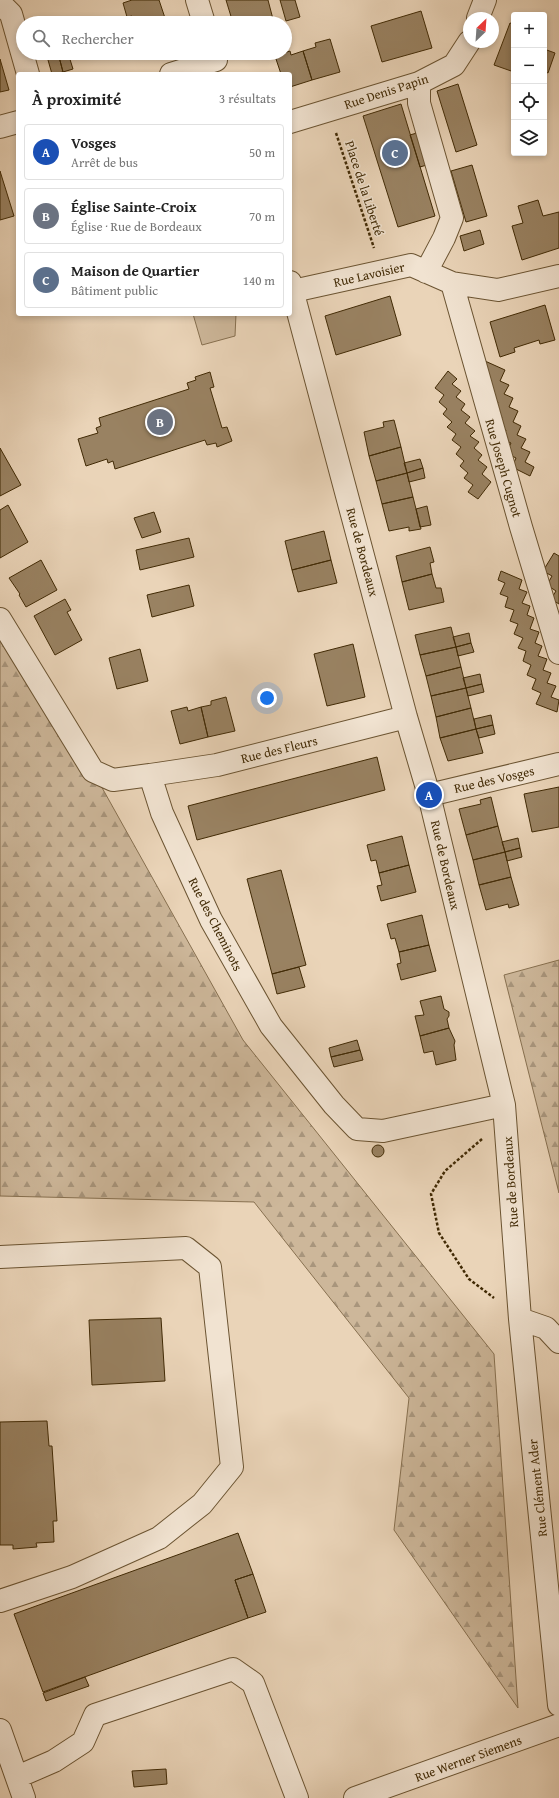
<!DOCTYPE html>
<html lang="fr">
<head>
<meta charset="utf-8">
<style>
  body { margin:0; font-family:"Gentium Book Plus",serif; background:#f6f6f6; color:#222 }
  .controls { position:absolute; right:12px; top:12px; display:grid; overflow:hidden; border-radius:4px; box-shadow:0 2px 6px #0003 }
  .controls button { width:36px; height:36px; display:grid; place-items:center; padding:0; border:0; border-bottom:1px solid #e0e0e0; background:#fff; color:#222; font:20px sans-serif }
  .compass { position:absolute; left:463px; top:12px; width:36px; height:36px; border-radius:50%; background:#fff; box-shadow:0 2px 6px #0003; rotate:25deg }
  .you { position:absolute; left:267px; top:698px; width:14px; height:14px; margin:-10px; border:3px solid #fff; border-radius:50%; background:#1a73e8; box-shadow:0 0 0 6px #1a73e833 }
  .badge { display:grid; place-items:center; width:26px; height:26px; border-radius:50%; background:#8f2418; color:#fff; font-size:13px; font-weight:700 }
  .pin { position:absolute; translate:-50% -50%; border:2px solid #fff; box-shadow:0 1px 4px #0006 }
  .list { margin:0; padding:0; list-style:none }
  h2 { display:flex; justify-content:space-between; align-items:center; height:52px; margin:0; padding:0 16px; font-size:17px }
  h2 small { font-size:13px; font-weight:400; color:#767676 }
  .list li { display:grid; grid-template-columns:26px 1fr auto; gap:12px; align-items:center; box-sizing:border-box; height:56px; margin:0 8px 8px; padding:0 8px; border:1px solid #e0e0e0; border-radius:4px }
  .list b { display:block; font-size:15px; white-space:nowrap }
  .list p { margin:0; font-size:13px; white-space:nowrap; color:#767676 }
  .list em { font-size:13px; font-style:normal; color:#767676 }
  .icon { flex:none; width:22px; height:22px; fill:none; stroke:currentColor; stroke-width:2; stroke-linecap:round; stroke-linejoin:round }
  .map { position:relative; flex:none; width:559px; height:1798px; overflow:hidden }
  .search { position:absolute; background:#fff; box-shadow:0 2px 6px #0003; left:16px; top:16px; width:276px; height:44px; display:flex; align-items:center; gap:10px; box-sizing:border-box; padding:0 14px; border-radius:22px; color:#767676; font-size:15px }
  .panel { position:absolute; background:#fff; box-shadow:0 2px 6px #0003; left:16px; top:72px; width:276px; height:244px; border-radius:4px }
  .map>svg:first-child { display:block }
  .green { fill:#cdb79a; stroke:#877050 }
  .forest { fill:url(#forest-firs); stroke:#877050 }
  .building { fill:#998262; stroke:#412a05 }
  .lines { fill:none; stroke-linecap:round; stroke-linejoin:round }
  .minor-casing { stroke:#6b5432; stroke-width:24 }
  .path { stroke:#412a05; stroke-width:2.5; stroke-dasharray:3 2; stroke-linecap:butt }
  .minor { stroke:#f1e3d1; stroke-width:22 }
  .labels { text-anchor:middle; stroke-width:3; stroke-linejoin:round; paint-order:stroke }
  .street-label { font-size:13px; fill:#412a05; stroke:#f1e3d1 }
</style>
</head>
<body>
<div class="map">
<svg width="559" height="1798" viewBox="0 0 559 1798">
  <defs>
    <pattern id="forest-firs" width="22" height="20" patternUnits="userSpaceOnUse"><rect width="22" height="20" fill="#cdb79a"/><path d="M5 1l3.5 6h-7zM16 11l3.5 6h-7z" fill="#a8957c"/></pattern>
  </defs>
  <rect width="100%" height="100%" fill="#ead4b8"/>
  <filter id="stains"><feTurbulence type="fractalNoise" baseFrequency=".005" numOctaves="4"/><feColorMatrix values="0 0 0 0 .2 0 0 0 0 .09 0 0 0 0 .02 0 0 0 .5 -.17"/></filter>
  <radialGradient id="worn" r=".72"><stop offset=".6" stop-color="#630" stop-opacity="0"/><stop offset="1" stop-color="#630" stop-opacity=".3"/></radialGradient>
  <path class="green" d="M193 314H236L235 336 202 345Z"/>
  <path class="forest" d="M0 620 48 691 243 1040 494 1354 518 1708 394 1530 409 1398 254 1202 0 1196Z
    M559 960V1193L504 975Z"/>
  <path class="building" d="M132 0H159L166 21 158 23H134L132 16 127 17 123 3Z
    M226 0H268L274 23H233Z
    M280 0H295L300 17 286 21Z
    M421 11 432 48 382 62 371 26Z
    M510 23 514 24V72L494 65Z
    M330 39 340 72 312 80 303 51 316 47 315 43Z
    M544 49 555 53 548 73 544 71Z
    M290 51 291 55 303 51 312 80 290 87V74H281L275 56Z
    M46 53H58L63 72 52 74Z
    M58 53H68L73 69 63 72Z
    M138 53H154L139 57Z
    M0 59 9 90 0 92Z
    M458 84 477 145 456 152 437 91Z
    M401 104 435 216 398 227 363 116Z
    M420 132 430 164 420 167 410 135Z
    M472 165 487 216 466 222 451 171Z
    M0 171 14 216 0 220Z
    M538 200 543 216 559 212V248L522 260 512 226 523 223 518 206Z
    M480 230 484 244 464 251 460 236Z
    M390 296 401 335 336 355 325 316Z
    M545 305 555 340 540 344 539 340 514 348 515 352 500 357 490 322Z
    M485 361 505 370 500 381 509 385 504 394 513 398 509 407 518 411 513 422 521 426 517 435 526 439 521 448 530 452 525 462 534 467 530 476 512 467 516 458 506 453 511 443 502 439 506 430 497 426 502 417 493 412 498 402 489 398Z
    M448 371 457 379 452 384 461 391 456 397 465 404 461 410 470 417 465 423 475 431 470 436 479 442 474 448 482 455 478 460 487 467 482 474 491 482 478 499 468 492 473 485 464 478 468 473 460 466 464 461 456 454 461 447 452 440 456 434 447 427 452 422 443 414 447 409 439 402 444 395 435 388Z
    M210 372 214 387 210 388 222 428 227 427 232 441 217 447 216 443 207 445 205 440 115 469 113 461 108 463 107 459 86 466 78 439 98 433 96 428 101 426 99 418 189 389 187 383 196 380 195 377Z
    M394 420 401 447 369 456 364 432 384 427 383 422Z
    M401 447 407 473 376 481 369 456Z
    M0 448 21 485 0 496Z
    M420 459 423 468 407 473 404 463Z
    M423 468 425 478 409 482 407 473Z
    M407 473 413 497 382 504 376 481Z
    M413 497 421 529 409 531V527L389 531 382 504Z
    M8 505 28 542 0 558V510Z
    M427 506 431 525 420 527 416 509Z
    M154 512 161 532 142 538 134 518Z
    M324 531 331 560 292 570 285 541Z
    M189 538 194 557 140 570 136 550Z
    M430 547 434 562 430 563 432 574 402 582 396 556Z
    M554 553 559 556V604L551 599 556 591 547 585 552 576 543 571Z
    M41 560 57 590 26 607 19 595 20 594 9 578Z
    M331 560 337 583 298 592 292 570Z
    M501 571 522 580 519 589 527 592 522 603 530 606 527 615 534 618 530 629 539 632 535 643 542 646 538 656 547 659 543 670 551 673 547 683 556 686 551 697 559 700 557 712 536 704 541 693 532 689 536 679 527 675 531 665 523 661 526 651 518 648 523 638 514 634 518 624 510 621 514 610 505 607 508 597 500 594 505 583 498 580Z
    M432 574 436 588H441L444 602 409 610 402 582Z
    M189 585 194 606 152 617 147 595Z
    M65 599 71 610 67 612 82 640 55 655 34 616Z
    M451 627 456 647 420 655 415 635Z
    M469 633 471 643 456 647 453 637Z
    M471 643 474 652 458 656 456 647Z
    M353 644 365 697 327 706 314 654Z
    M456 647 461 667 426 676 420 655Z
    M140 649 148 681 117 689 109 658Z
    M461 667 466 688 431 696 426 676Z
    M480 674 482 684 466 688 463 678Z
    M482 684 484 692 468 696 466 688Z
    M466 688 471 708 436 717 431 696Z
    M226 697 235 731 208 737 201 707 211 705V701Z
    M187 707 188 711 201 707 208 737 180 744 171 711Z
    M471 708 476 729 440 738 436 717Z
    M491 715 493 725 476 729 474 719Z
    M493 725 495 734 479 738 476 729Z
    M476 729 483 753 448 761 440 738Z
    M377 757 385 790 197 840 188 806Z
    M559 787V827L532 832 524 794Z
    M491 797 498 826 466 835 459 809 481 804 480 800Z
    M498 826 505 852 473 860 466 835Z
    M402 836 409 865 379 873 376 860 371 861 367 845Z
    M518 838 520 848 505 852 502 842Z
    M520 848 522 857 507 861 505 852Z
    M505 852 511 877 479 885 473 860Z
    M409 865 416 892 381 901 377 886 382 885 379 873Z
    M281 870 306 965 272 974 247 879Z
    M511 877 519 905 509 908 508 904 486 910 479 885Z
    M422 915 429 945 399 952 395 938 391 939 387 924Z
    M429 945 436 971 401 980 397 964 401 963 399 952Z
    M299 967 305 987 277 994 272 974Z
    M441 996 444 1009 449 1012V1016L447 1019 449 1028 420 1036 415 1016 424 1015 420 1001Z
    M449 1028 455 1041 454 1045 456 1060 436 1065 433 1051 424 1053 420 1036Z
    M357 1040 360 1050 331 1057 329 1048Z
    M360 1050 363 1060 334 1067 331 1057Z
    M372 1151a6 6 0 1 1 12 0a6 6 0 1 1-12 0Z
    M161 1318 165 1381 92 1385 89 1320Z
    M47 1421 49 1446H52L57 1521H53L54 1542 36 1543 37 1547 13 1549V1545H0V1422Z
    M238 1533 253 1574 235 1580 248 1618 43 1692 14 1614Z
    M253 1574 266 1612 248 1618 235 1580Z
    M85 1677 89 1686 46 1701 43 1693Z
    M166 1769 167 1784 134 1787 132 1771Z"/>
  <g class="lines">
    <g class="minor-casing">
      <path id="minor" d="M197 0 204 23
        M0 3 11 14 28 74
        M478 18 485 0
        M171 74 216 60
        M419 83V103L452 218 444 238 426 272
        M290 122 419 83 454 65 469 42
        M0 127 18 122
        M290 282 406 717 429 795 504 1105 520 1319 559 1705
        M452 283 521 527 559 653
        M293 291 411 265 452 283 498 290 559 276
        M0 619 93 771 113 780 150 775 162 813 211 920 271 1026 334 1105 357 1129 383 1131 504 1105
        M150 775 217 765 406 717
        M429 795 559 764
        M0 1257 186 1248 210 1267 232 1467 202 1504 159 1538 72 1577 0 1601
        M520 1319 546 1328 559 1342
        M0 1730 24 1798
        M17 1777 54 1761 83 1742 95 1715 233 1669 253 1683 297 1798
        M355 1798 559 1725"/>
    </g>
    <path class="path" d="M336 133 374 248
      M482 1139 445 1171 431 1194 439 1233 469 1279 494 1298"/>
    <use href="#minor" class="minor"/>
  </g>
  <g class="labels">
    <g class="street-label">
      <text transform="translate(386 91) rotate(-18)" y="5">Rue Denis Papin</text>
      <text transform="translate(365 188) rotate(72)" y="5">Place de la Liberté</text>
      <text transform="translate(369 274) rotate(-13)" y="5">Rue Lavoisier</text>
      <text transform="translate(504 468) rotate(74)" y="5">Rue Joseph Cugnot</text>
      <text transform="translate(363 552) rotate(75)" y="5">Rue de Bordeaux</text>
      <text transform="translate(279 749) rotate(-14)" y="5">Rue des Fleurs</text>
      <text transform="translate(494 779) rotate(-13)" y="5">Rue des Vosges</text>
      <text transform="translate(446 865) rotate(77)" y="5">Rue de Bordeaux</text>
      <text transform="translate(216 924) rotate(63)" y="5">Rue des Cheminots</text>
      <text transform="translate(510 1182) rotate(-94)" y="5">Rue de Bordeaux</text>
      <text transform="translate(537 1488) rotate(-96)" y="5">Rue Clément Ader</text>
      <text transform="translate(468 1758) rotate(-20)" y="5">Rue Werner Siemens</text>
    </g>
  </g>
  <rect width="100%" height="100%" filter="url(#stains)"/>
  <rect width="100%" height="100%" fill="url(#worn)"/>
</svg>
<div class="controls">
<button>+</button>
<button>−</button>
<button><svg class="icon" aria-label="locate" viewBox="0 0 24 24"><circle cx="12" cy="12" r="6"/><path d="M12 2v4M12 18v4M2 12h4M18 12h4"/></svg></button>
<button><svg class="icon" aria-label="layers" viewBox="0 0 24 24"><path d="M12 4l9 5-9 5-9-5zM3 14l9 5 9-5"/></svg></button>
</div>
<svg class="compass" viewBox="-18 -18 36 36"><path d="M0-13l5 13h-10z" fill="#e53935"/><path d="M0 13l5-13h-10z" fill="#767676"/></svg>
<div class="you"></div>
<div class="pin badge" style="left:429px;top:795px;background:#1a4fb4">A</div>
<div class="pin badge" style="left:160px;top:422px;background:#6b7280">B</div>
<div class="pin badge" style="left:395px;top:153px;background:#5c6f8a">C</div>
<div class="search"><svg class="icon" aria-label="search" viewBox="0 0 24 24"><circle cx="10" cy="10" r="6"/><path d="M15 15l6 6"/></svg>Rechercher</div>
<section class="panel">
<h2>À proximité<small>3 résultats</small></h2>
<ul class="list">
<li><span class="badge" style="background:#1a4fb4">A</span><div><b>Vosges</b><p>Arrêt de bus</p></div><em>50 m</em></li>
<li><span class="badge" style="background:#6b7280">B</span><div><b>Église Sainte-Croix</b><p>Église · Rue de Bordeaux</p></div><em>70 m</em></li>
<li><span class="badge" style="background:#5c6f8a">C</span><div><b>Maison de Quartier</b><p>Bâtiment public</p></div><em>140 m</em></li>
</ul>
</section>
</div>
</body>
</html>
